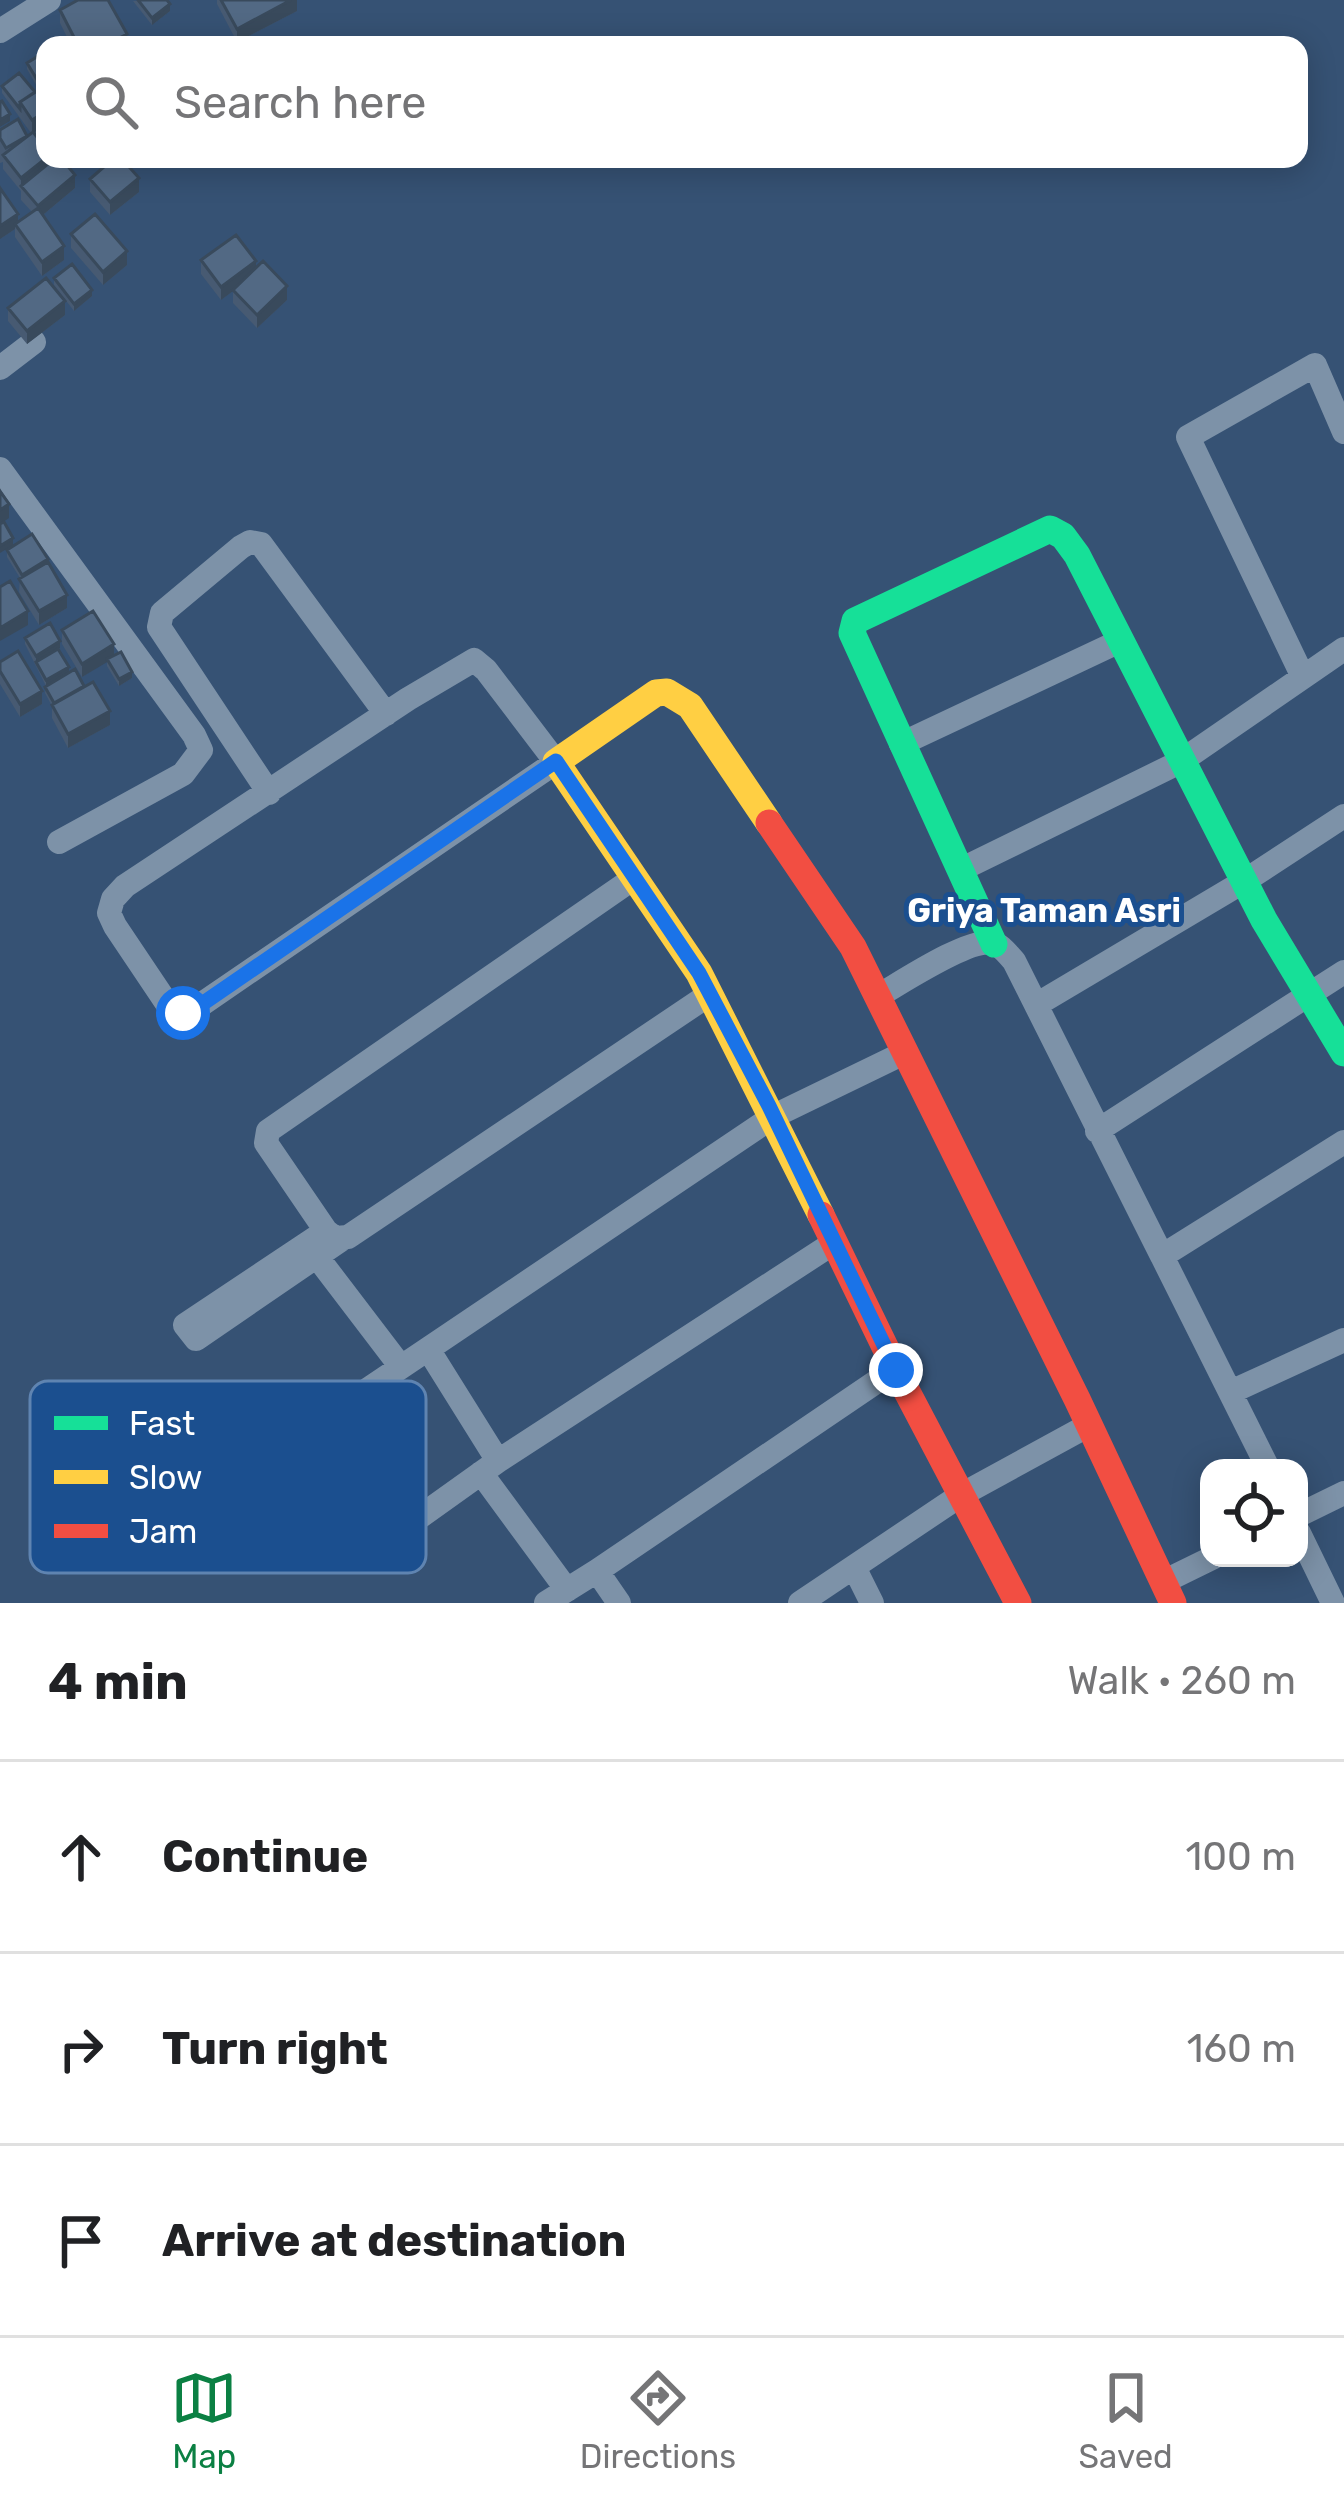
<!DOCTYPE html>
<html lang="en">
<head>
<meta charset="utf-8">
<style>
  body { margin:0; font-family:Rubik,sans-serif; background:#f2f2f2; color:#202124 }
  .controls { position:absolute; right:36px; bottom:36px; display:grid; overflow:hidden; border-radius:24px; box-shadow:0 6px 30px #0003 }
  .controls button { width:108px; height:108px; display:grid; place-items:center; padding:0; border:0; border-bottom:3px solid #e0e0e0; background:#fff; color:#202124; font:60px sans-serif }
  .stop { position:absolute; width:36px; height:36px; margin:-27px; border:9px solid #1a73e8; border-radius:50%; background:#fff }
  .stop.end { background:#1a73e8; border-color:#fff; box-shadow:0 3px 12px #0008 }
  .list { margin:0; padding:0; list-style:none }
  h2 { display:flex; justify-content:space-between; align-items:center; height:156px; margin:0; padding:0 48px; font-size:51px }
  h2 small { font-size:39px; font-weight:400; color:#757577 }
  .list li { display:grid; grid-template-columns:78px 1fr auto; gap:36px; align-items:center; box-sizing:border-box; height:192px; padding:0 48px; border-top:3px solid #e0e0e0 }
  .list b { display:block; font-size:45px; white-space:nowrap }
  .list em { font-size:39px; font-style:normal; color:#757577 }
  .icon { flex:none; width:66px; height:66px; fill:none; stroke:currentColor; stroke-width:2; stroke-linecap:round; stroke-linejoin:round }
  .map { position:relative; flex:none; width:1344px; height:1603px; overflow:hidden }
  .search { position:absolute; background:#fff; box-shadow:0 6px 30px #0003; left:36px; right:36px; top:36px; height:132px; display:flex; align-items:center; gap:30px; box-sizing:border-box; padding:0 42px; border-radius:24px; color:#757577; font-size:45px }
  .sheet { height:732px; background:#fff }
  nav { display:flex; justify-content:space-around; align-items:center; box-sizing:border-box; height:168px; border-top:3px solid #e0e0e0; background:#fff; font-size:33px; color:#757577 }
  nav a { display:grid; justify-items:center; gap:6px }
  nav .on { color:#0b8043 }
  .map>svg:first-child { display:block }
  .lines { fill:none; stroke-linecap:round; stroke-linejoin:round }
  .street { stroke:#7d92a8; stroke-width:24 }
  .fast { stroke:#16e098; stroke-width:27 }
  .slow { stroke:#ffcf43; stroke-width:27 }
  .jam { stroke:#f24e42; stroke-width:27 }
  .wall { fill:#475a72 }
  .shaded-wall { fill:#394a5c }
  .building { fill:#526984; stroke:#394a5c; stroke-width:3 }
  .route { stroke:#1a73e8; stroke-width:15 }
  .labels { text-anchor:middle; stroke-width:10; stroke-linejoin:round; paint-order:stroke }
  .neighbourhood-label { font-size:33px; font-weight:bold; fill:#fff; stroke:#1b4f8f }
  .key { fill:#1b4f8f; stroke:#5f84b1; stroke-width:3 }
  .key-label { font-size:33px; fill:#fff }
</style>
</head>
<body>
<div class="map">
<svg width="1344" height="1603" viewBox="0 0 1344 1603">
  <rect width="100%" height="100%" fill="#365274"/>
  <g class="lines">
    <path class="street" d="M0 31 49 0
      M0 368 34 342
      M0 469 194 735 201 750 183 774 59 842
      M474 660 486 670 556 762 202 1004 174 1014 115 926 109 913 113 899 125 886 408 699Z
      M1303 677 1188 437 1315 365 1344 432
      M901 744 1120 641
      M269 793 159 627 162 613 241 547 250 542 261 544 386 714
      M960 870 1180 762 1344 649
      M634 878 268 1131 266 1143 326 1231 335 1238 348 1237 710 994
      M878 996C901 983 968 938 992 943 1002 945 1007 954 1014 961L1162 1256 1344 1142
      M1036 1005 1243 882 1344 816
      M1097 1131 1344 972
      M326 1231 185 1325 196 1339 342 1239
      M308 1245 401 1367
      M1162 1256 1268 1468
      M428 1349 498 1461 835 1242
      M1233 1391 1344 1340
      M275 1452 774 1116 906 1052
      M481 1473 567 1590
      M1299 1515 1344 1493
      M1299 1533 1333 1603
      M358 1561 498 1461
      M854 1567 872 1603
      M1163 1582 1212 1558
      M546 1603 597 1571
      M619 1603 597 1571 895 1369
      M800 1603 961 1495 1089 1425"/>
    <path class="fast" d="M994 944 852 633 855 621 1050 529 1063 536 1077 555 1264 920 1344 1053"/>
    <path class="slow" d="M769 823 690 706 667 692 656 693 556 762 699 973 821 1215"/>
    <path class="jam" d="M769 823 853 947 1077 1399 1173 1603
      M821 1215 903 1384 1018 1603"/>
  </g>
  <path class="wall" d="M167 0 170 11 152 25 133 1Z
    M217 0H297V11L237 42 217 4Z
    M60 10 127 45H71L60 23Z
    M45 52V159H51V162V159H71L65 163 75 188 43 215 64 260 42 276 15 237V229L0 239 18 222 32 212 21 200V191L3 169V162L0 163V130L27 136 31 133 2 93V86L35 92 39 90 27 69V63Z
    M90 179 139 192 110 215 90 192Z
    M71 234 127 265 103 285 71 248Z
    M201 260 256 268 287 300 257 328 233 303V291L221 300 201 274Z
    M54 278 92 296 74 311 54 285Z
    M8 308 65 315 27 344 8 321Z
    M7 550 48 562 67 608 39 625 19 592 20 578 7 557Z
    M62 630 114 656 132 678 119 686 107 666V661L82 677 62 644Z
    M25 638 60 648 49 655 69 673 110 725 68 748 52 718V706L45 693 46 686 25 644Z
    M0 662 42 704 20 717 0 684Z"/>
  <path class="shaded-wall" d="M291 0H297V11L237 42V29Z
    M170 4V11L152 25V18Z
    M127 34V45H106Z
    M45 112V125L32 134V120Z
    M10 114V121L0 127V120Z
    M45 159H51V168L21 186V191V178Z
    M75 175V188L38 219V206Z
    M139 178V192L110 215V202Z
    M18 214V227L15 224V229L0 239V226Z
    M64 246V260L42 276V262Z
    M127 251V265L103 285V272Z
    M256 261V274L221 300V287Z
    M287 286V300L257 328V315Z
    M92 290V296L74 311V304Z
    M65 301V315L27 344V331Z
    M9 504V518L0 524V510Z
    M13 538V545L0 553V546Z
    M67 595V608L39 625V611Z
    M28 611V625L0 641V628Z
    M60 641V648L36 663V656Z
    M114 644V658L82 677V664Z
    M69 667V674L46 687V680Z
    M132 672V678L119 686V679Z
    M42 691V704L20 717V704Z
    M110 711V725L68 748V734Z"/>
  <path class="building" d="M78 0H108L127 34 106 45H78L60 10Z
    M138 0H167L170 4 152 18Z
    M221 0H291L237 29Z
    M45 52V84L41 86 27 63Z
    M19 73 35 92 20 102V109L2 86Z
    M45 86V112L32 120 20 102Z
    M2 101 10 114 0 120V102Z
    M18 119 27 136 6 148 0 138V130Z
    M33 132 45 147V159L21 178 3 155Z
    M54 159H62L75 175 38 206 21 186Z
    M113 159H122L139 178 110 202 90 179Z
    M0 188 18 214 0 226Z
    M38 208 64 246 42 262 15 224Z
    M95 214 127 251 103 272 71 234Z
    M236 235 256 261 221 287 201 260Z
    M263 261 287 286 257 315 233 290Z
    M72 264 92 290 74 304 54 278Z
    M46 278 65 301 27 331 8 308Z
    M0 491 9 504 0 510Z
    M4 522 13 538 0 546V524Z
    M32 534 48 559 22 575 7 550Z
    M48 562 67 595 39 611 19 579Z
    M10 581 28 611 0 628V587Z
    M93 611 114 644 82 664 62 630Z
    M50 623 60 641 36 656 25 638Z
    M58 649 69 667 46 680 36 662Z
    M18 651 42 691 20 704 0 671V662Z
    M121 652 132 672 119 679 107 659Z
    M75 669 84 686 54 703 45 687Z
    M93 682 110 711 68 734 52 705Z"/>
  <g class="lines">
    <path class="route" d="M183 1013 202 1004 556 761 699 973 769 1106 896 1370"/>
  </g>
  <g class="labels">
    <g class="neighbourhood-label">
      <text x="1044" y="922">Griya Taman Asri</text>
    </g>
  </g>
  <rect x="30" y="1381" width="396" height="192" rx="18" class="key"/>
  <rect x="54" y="1416" width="54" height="14" fill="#16e098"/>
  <rect x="54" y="1470" width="54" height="14" fill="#ffcf43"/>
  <rect x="54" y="1524" width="54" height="14" fill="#f24e42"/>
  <g class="key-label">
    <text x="129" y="1435">Fast</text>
    <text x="129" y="1489">Slow</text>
    <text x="129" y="1543">Jam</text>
  </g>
</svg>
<div class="controls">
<button><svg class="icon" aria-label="locate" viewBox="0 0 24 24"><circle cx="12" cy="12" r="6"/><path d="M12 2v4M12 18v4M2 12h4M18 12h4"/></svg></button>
</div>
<div class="stop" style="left:183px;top:1013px"></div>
<div class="stop end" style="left:896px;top:1370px"></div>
<div class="search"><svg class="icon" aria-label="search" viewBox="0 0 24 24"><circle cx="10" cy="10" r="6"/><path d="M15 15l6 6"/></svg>Search here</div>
</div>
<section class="sheet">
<h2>4 min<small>Walk · 260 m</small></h2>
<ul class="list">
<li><svg class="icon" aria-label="ahead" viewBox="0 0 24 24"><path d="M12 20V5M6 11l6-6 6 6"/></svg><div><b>Continue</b></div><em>100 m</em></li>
<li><svg class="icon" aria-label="right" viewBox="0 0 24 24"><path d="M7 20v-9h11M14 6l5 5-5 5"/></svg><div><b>Turn right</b></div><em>160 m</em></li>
<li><svg class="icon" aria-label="arrive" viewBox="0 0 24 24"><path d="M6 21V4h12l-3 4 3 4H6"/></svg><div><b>Arrive at destination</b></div></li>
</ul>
</section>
<nav>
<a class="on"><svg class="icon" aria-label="map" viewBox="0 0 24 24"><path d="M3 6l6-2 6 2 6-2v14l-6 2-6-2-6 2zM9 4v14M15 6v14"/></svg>Map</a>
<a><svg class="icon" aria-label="directions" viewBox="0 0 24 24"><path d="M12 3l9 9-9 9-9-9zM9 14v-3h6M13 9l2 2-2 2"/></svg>Directions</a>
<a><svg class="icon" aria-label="saved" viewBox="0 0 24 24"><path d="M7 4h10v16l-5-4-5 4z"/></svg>Saved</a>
</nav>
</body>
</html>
